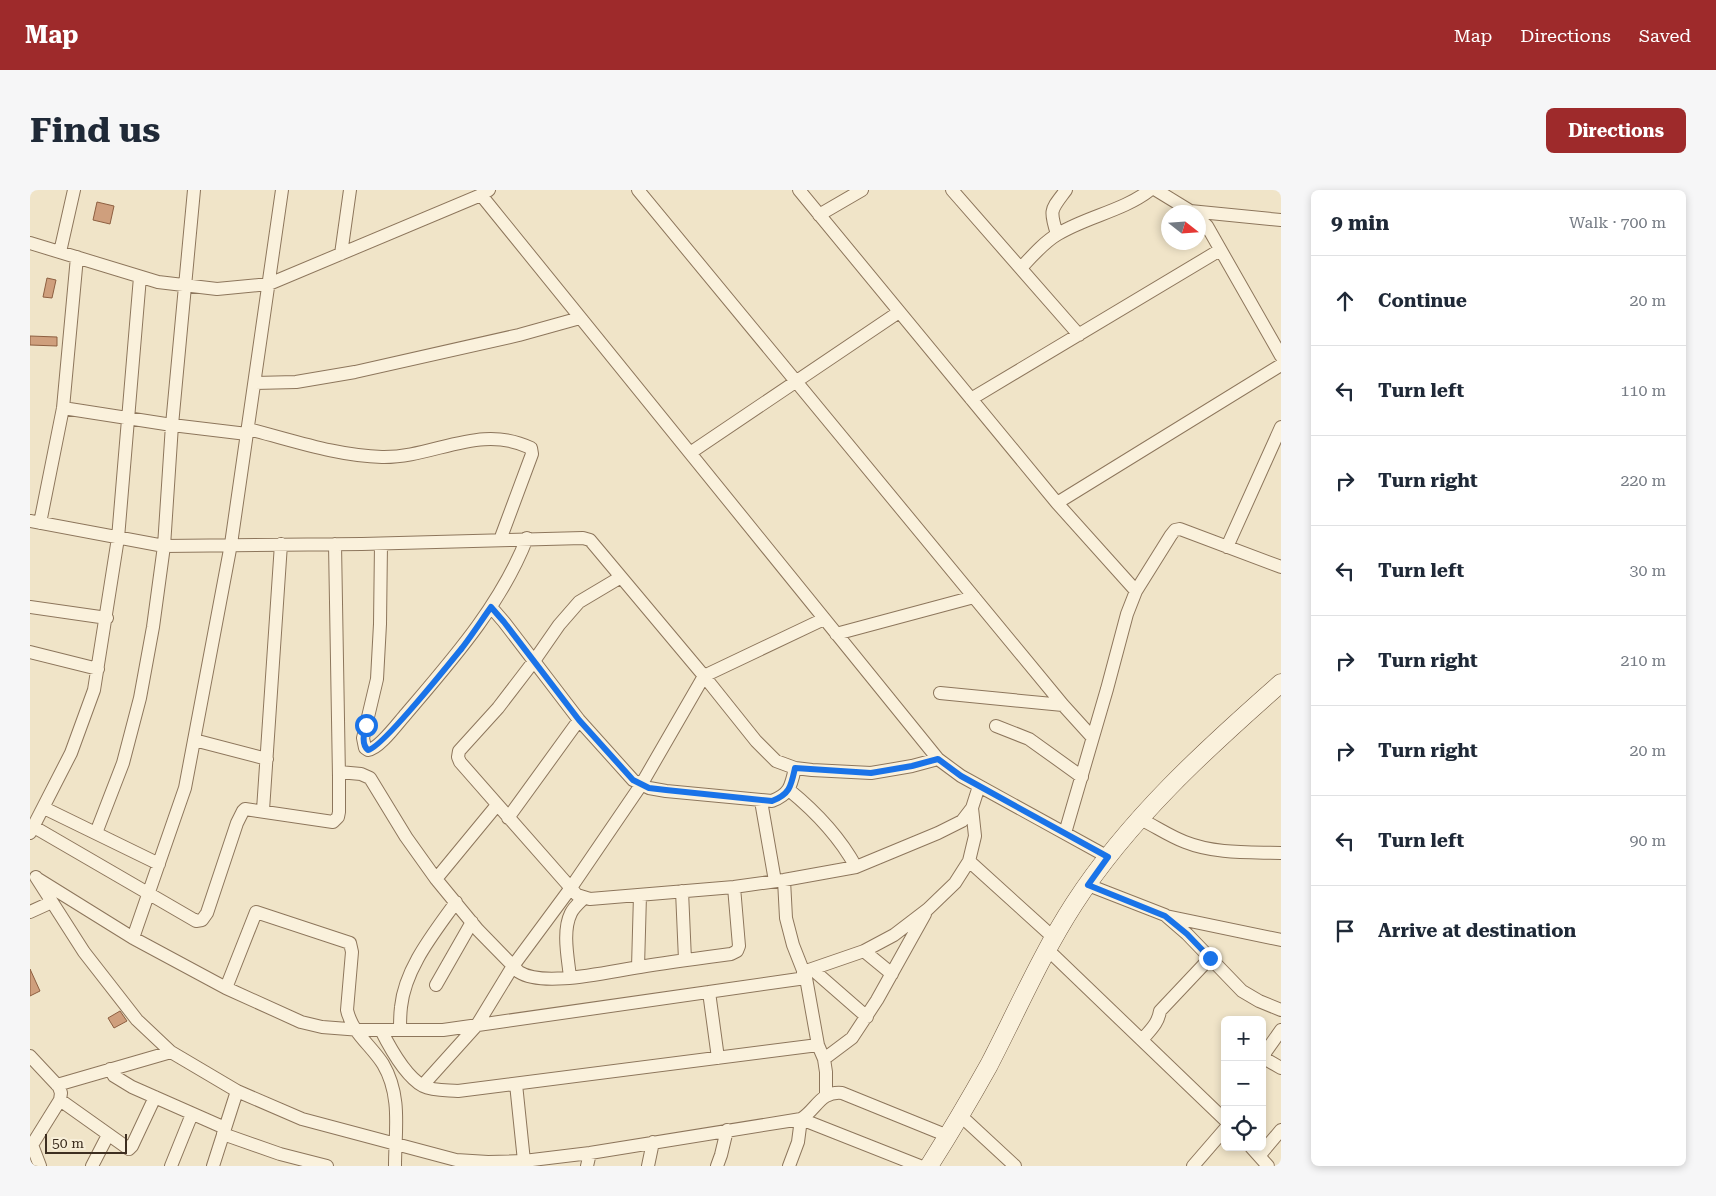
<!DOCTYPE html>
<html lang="en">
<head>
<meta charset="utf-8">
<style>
  body { margin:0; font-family:"Roboto Serif",serif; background:#f6f6f7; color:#1f2937 }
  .controls { position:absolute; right:15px; bottom:15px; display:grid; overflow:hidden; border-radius:8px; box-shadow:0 2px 8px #0003 }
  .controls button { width:45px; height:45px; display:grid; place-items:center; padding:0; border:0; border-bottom:1px solid #e0e1e3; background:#fff; color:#1f2937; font:25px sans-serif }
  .compass { position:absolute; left:1131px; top:15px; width:45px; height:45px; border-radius:50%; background:#fff; box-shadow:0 2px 8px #0003; rotate:107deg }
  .scale { position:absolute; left:15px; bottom:12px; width:82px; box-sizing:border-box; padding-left:5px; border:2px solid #3d2e20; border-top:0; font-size:14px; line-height:18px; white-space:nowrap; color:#3d2e20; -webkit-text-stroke:4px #f7eed8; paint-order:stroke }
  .stop { position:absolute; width:15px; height:15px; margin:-11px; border:4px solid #1a73e8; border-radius:50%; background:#fff }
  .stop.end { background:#1a73e8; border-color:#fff; box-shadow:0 1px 5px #0008 }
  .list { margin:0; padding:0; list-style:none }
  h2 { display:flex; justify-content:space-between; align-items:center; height:65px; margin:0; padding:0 20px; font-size:21px }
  h2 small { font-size:16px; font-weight:400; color:#747a83 }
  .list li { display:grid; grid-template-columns:32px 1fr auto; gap:15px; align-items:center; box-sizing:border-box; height:90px; padding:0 20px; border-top:1px solid #e0e1e3 }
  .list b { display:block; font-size:19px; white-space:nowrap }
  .list em { font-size:16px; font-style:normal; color:#747a83 }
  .icon { flex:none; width:28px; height:28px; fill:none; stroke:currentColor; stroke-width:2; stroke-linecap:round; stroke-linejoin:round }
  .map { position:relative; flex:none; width:1251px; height:976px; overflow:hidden; border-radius:8px }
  header { display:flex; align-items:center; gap:30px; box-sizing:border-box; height:70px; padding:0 25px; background:#9e2a2b; color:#fff }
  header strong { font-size:24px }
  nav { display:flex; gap:28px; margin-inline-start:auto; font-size:18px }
  .intro { display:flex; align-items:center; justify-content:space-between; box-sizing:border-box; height:120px; padding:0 30px }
  h1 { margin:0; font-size:35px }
  .button { padding:12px 22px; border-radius:8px; background:#9e2a2b; color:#fff; font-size:18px; font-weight:700 }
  main { display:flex; gap:30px; padding:0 30px }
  aside { flex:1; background:#fff; border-radius:8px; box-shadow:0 2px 8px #0003 }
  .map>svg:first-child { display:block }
  .building { fill:#cf9f7d; stroke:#8d5f41 }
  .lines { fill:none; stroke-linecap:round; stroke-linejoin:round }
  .street-casing { stroke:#8d765c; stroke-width:14 }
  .secondary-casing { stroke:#6f573f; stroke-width:19 }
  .street { stroke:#faf1dc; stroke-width:12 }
  .secondary { stroke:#faf1dc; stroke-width:18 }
  .route { stroke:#1a73e8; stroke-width:6 }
</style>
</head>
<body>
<header>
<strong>Map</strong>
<nav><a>Map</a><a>Directions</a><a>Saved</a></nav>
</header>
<div class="intro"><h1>Find us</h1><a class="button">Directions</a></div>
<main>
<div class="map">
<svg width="1251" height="976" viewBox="0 0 1251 976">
  <rect width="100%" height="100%" fill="#f0e4c8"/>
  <path class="building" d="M67 12 84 16 80 34 63 30Z
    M17 88 26 90 22 108 13 107Z
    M0 146 27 147V156L0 155Z
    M0 779 10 801 0 806Z
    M90 821 97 831 84 838 78 828Z"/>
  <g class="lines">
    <g class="street-casing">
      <path id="street" d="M608 0 1033 515 1062 547
        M769 0 1027 313 1106 401
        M922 0 1049 145
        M1126 0 1162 22
        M451 5 908 569 931 586 1078 667
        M1160 21 1251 30
        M789 25 832 0
        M1168 28 1177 36 1251 166
        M1027 44C1019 19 1021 20 1036 0
        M0 53 128 92 187 99 239 94 451 5 459 0
        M30 62 44 0
        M311 64 320 0
        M991 78C1002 66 1014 52 1028 44 1058 26 1093 21 1120 0
        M225 193 266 192 325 182 489 145 550 128
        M941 209 1190 60
        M33 218 142 235 217 244
        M218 239C262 250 307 266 352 267 404 268 449 233 501 258L502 264 470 350
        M660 263 869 122
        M1027 313 1251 175
        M0 331 134 356 332 354 553 348 560 350 674 486 726 551 746 571 765 578 782 580 841 583 882 576 908 569
        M10 333 33 218 47 67
        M351 354 350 434 347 489 333 548 335 558 338 560C349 559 368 533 376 524 422 470 471 415 497 348
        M1197 357 1251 237
        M591 387 549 412 529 435 504 471 468 518 429 561 428 567 430 572 547 705 560 709 704 697 754 690 826 677 908 643 932 631 942 618
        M0 417 77 428
        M461 417 474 432 549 530 603 590 619 598 636 601 742 611C760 604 761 596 765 578
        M806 444 944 407
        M0 462 68 479
        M910 503 1033 515
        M966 536 999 549 1052 587
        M164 550 237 569
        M309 582 331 584 340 588 376 647 406 689 448 740 489 782C514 798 581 781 610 777 640 772 671 768 701 764L707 761 709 756 704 697
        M759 600C786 622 809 646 826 677
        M731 611 745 691
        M14 618 129 674
        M233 620 251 354
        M478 628 549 530
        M1110 629C1125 636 1139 646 1155 652 1185 664 1219 662 1251 663
        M4 637 166 731 172 730 177 723 207 633 213 621 215 619 303 632 308 627 309 622V587L305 354
        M0 643 41 563 64 500 88 348 110 87
        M66 643 93 573 110 508 123 437 134 356 142 235 164 0
        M1035 643 1077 499 1097 424 1106 401 1141 345 1145 340 1150 339 1251 377
        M939 671 1024 748
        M6 687 54 762 107 830 141 862 207 901 272 929 426 970 458 972 494 971 560 963 771 929C787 919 790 901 812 903L918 946
        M8 689 103 748 196 798 271 832 292 837 331 840H413L776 788
        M406 689 467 615
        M754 690 756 728 763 755 776 788 788 855 794 869 796 882V905
        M1058 695 1135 725 1157 744 1212 801 1229 811 1251 820
        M652 701 655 770
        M0 722 22 712
        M1136 726 1251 750
        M103 748 155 598 201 354 252 0
        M1017 759 1195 930
        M834 761 862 784
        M608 777 610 705
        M782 779 837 827
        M773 782 834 761 864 745 898 719 925 693 939 671 945 646 942 618 949 596
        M540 787C538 768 532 741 541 723 544 717 549 713 554 708
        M406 795 442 732
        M196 798 226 722 320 753 322 762 317 820C322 843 341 855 353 874 372 906 365 941 365 976
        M679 802 688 868
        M351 840C360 858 375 886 393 896 403 901 417 900 428 901L788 855
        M370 840C370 833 370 825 371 817 375 778 404 743 426 712
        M1112 850C1120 840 1128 834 1130 821L1180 768
        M0 866 29 897 31 903 30 910 2 955 10 976
        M1232 867 1251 840
        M1232 867 1251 878
        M794 869 822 848 847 810 895 724
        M80 879 84 886 102 897 195 938
        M486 894 494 971
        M27 895 141 862
        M393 895 447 835 483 776 540 699 611 595 674 486 794 429
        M30 910 99 959 102 956 125 907
        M931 926 985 976
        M771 929 890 976
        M193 944 250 964 297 976
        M1221 957 1238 976
        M1229 966 1251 940
        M62 976 78 945
        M141 976 162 924
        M183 976 207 901
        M557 976 560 963
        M618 976 623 952
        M687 976 691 965 697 940
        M759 976 768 952 771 929
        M1163 976 1195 939"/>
    </g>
    <g class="secondary-casing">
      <path id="secondary" d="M899 976C920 943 940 909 959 875 987 821 1011 765 1044 714 1099 629 1176 559 1251 493"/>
    </g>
    <use href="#street" class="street"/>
    <use href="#secondary" class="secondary"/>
  </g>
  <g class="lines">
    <path class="route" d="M336 535C334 543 331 554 338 560 351 559 419 474 432 458 442 445 451 431 461 417L474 432 549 530 603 590 619 598 636 600 742 611C760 604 761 596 765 578L841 583 882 576 908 569 931 586 1078 667 1058 695 1135 726 1157 744 1180 768"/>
  </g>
</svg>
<div class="controls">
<button>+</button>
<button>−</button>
<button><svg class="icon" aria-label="locate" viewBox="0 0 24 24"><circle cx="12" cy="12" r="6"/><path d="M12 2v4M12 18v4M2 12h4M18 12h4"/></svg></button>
</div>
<svg class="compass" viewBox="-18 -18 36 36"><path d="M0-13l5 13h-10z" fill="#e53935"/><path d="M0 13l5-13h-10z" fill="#747a83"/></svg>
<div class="scale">50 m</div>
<div class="stop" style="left:336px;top:535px"></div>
<div class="stop end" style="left:1180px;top:768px"></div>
</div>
<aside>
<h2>9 min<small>Walk · 700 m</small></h2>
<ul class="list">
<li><svg class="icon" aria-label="ahead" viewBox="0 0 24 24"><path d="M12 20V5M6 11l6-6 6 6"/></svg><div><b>Continue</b></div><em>20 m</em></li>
<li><svg class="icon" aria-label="left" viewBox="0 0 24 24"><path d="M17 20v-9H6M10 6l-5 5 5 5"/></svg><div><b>Turn left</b></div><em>110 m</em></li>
<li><svg class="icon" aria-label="right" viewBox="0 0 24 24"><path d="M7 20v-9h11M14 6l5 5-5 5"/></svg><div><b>Turn right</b></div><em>220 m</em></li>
<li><svg class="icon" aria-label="left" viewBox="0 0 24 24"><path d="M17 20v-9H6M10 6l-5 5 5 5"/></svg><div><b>Turn left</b></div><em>30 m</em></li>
<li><svg class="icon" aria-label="right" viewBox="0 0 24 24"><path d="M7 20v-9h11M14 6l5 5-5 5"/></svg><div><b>Turn right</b></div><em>210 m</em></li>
<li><svg class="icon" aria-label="right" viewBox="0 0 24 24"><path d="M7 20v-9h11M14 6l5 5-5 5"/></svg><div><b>Turn right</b></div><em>20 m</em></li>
<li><svg class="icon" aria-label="left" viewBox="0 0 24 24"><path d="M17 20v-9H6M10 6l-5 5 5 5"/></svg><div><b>Turn left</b></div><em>90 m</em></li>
<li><svg class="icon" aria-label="arrive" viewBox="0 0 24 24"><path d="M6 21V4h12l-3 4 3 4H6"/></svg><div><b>Arrive at destination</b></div></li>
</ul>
</aside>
</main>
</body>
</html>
